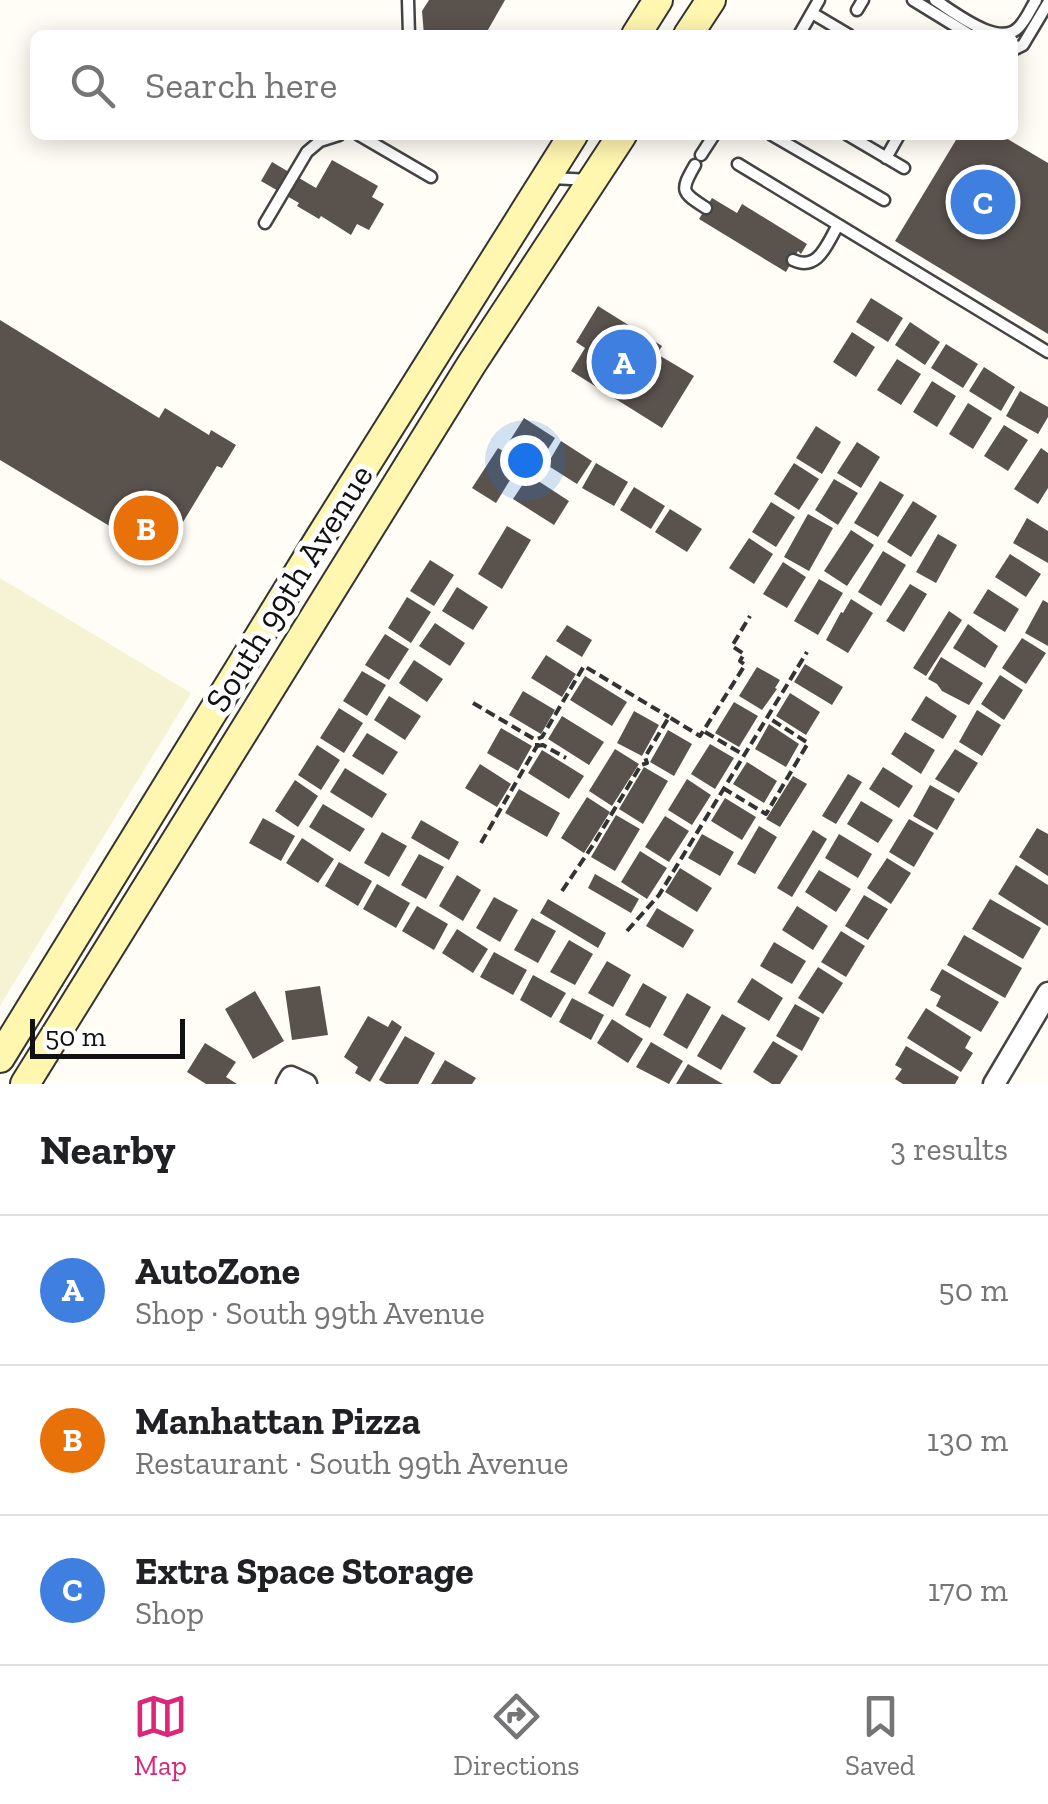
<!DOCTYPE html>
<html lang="en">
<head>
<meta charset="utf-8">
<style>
  body { margin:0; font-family:"Zilla Slab",serif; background:#f2f2f2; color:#202124 }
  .scale { position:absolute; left:30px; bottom:25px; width:155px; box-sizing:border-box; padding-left:10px; border:5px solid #111; border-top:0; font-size:28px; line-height:35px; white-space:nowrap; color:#111; -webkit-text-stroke:8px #fff; paint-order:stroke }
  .you { position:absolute; left:525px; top:460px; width:35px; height:35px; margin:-25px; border:8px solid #fff; border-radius:50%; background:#1a73e8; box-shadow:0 0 0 15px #1a73e833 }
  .badge { display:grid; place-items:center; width:65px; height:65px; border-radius:50%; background:#db2777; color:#fff; font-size:32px; font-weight:700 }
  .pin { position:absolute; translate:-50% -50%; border:5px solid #fff; box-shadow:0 2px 10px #0006 }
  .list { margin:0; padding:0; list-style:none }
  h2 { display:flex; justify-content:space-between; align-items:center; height:130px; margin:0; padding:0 40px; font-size:42px }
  h2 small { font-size:32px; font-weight:400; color:#757577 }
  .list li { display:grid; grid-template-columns:65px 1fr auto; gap:30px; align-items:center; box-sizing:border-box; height:150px; padding:0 40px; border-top:2px solid #e0e0e0 }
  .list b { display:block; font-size:38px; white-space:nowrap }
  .list p { margin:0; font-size:32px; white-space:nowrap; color:#757577 }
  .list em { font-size:32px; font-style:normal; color:#757577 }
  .icon { flex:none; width:55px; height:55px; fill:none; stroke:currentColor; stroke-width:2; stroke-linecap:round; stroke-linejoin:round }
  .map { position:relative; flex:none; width:1048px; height:1084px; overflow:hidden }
  .search { position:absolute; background:#fff; box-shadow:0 5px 25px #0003; left:30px; right:30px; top:30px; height:110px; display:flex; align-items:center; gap:25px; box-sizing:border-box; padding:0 35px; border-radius:15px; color:#757577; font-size:38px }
  .sheet { height:580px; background:#fff }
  nav { display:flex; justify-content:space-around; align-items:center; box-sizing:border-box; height:140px; border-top:2px solid #e0e0e0; background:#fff; font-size:28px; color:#757577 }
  nav a { display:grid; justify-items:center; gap:5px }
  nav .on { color:#db2777 }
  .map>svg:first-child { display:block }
  .farmland { fill:#f6f3d4 }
  .building { fill:#5a524d }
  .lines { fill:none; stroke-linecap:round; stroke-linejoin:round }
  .service-casing { stroke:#444; stroke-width:15 }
  .minor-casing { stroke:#444; stroke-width:25 }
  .secondary-casing { stroke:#333; stroke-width:32 }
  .path { stroke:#333; stroke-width:4; stroke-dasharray:10 5; stroke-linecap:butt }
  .service { stroke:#fff; stroke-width:10 }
  .minor { stroke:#fff; stroke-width:20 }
  .secondary { stroke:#fff6b0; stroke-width:28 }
  .labels { text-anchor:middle; stroke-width:10; stroke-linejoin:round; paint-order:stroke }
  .street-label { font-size:35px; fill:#111; stroke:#fff }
</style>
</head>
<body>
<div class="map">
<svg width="1048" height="1084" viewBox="0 0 1048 1084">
  <rect width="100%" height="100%" fill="#fffdf5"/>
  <path class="farmland" d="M0 578 191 693 0 1006Z"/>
  <path class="building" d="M429 0H505L485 35H424L422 11Z
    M959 135H1001L1048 163V334L895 241Z
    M332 160 378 186 372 197 384 204 369 230 357 224 351 235 321 216 319 219 297 206 299 203 261 181 272 162 316 188Z
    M712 198 737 213 742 204 807 244 801 254 798 251 786 272 699 219Z
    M871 298 903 318 888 342 856 322Z
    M598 306 662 346 657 354 694 376 662 428 571 371 585 348 576 342Z
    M0 320 159 418 165 408 209 435 211 430 236 445 222 468 217 466 163 555 157 551 152 560 142 554 146 548 0 460Z
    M910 322 940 342 925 365 895 345Z
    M852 332 875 347 856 377 833 362Z
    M946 344 978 364 963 388 931 368Z
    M897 359 921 374 901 405 877 390Z
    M984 367 1015 387 1001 411 969 391Z
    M932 381 956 396 937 427 913 412Z
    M1020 391 1048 407V417L1038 434 1006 416Z
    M968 403 992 418 973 449 949 434Z
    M524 418 555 438 540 462 509 442Z
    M1004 425 1028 440 1008 471 984 456Z
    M816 426 841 442 822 474 796 458Z
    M561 441 592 461 577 484 547 465Z
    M857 442 880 457 861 488 837 473Z
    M498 448 521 462 496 503 472 488Z
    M1041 448 1048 453V488L1038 504 1014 489Z
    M596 463 628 482 614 506 582 488Z
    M794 463 819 479 799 510 774 494Z
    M529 475 569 501 554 525 513 499Z
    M834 479 858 493 838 525 815 510Z
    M880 481 904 495 878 537 854 523Z
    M634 487 665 506 651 529 620 510Z
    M913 501 937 516 911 557 887 542Z
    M771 502 795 517 776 547 752 532Z
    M670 509 702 529 687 552 655 532Z
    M808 514 833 528 809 571 784 557Z
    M1027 518 1048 531V563L1013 543Z
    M507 526 531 540 502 589 478 574Z
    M851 530 874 545 847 586 824 571Z
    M938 534 957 545 936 583 916 572Z
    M749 538 773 554 754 584 729 568Z
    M883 551 906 565 881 606 858 592Z
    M1010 554 1041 574 1026 597 995 577Z
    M430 560 454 575 434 606 410 591Z
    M783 562 806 577 787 608 763 594Z
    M819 579 843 593 818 635 794 621Z
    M910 584 927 594 904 632 886 621Z
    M457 587 488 607 473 630 442 611Z
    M988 589 1019 609 1005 632 973 613Z
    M407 597 431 612 411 643 388 628Z
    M851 599 873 613 848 653 826 640 841 612 843 613Z
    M1043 600 1048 603V646L1025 633Z
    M949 611 962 620 926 676 913 668Z
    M435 623 465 643 450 666 419 646Z
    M968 624 998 646 985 668 953 648Z
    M567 625 592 640 582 657 556 641Z
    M385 634 409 649 389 680 365 665Z
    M1022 638 1046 653 1026 684 1002 668Z
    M546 655 576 674 562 697 531 678Z
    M941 657 983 683 969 705 942 691 937 684 928 679Z
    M414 660 443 679 427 702 399 683Z
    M805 664 843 687 832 705 794 682Z
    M757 667 780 680 775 688 777 689 762 710 739 696Z
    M362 671 386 685 367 716 343 701Z
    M1000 675 1023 690 1004 720 981 704Z
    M585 676 627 702 612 726 570 700Z
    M523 691 555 710 541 734 509 715Z
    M790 693 820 712 806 735 776 716Z
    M389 696 421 716 405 740 374 720Z
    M926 696 957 716 943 739 911 720Z
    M734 702 758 716 739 747 715 733Z
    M339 708 363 723 344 753 320 738Z
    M977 710 1001 725 982 756 959 742Z
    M634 711 659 725 642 756 617 743Z
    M562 716 604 742 589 765 548 739Z
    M769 724 799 744 786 767 755 749Z
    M501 728 532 746 518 771 487 753Z
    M668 730 692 744 674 776 650 762Z
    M905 732 935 750 921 774 891 754Z
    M367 733 398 752 383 775 352 756Z
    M710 744 734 758 715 789 691 774Z
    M317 745 340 760 321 790 298 775Z
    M615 749 639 764 612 806 589 791Z
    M955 749 978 763 959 793 935 779Z
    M542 750 584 776 569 799 528 773Z
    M747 762 777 781 764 803 733 784Z
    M480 764 511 784 497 807 465 788Z
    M644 767 668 781 643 824 619 809Z
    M883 767 913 786 899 808 869 789Z
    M345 768 387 794 372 818 330 792Z
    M848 774 862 782 836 824 822 816Z
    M793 776 807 784 780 827 766 819Z
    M687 779 711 795 692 825 668 810Z
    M295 780 318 796 298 827 275 811Z
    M930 785 955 799 937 830 913 816Z
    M519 789 560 813 547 837 505 813Z
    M587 797 610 812 584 853 561 838Z
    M725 798 756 817 742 840 711 821Z
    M861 801 893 820 878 843 847 824Z
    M323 804 365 829 350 852 309 827Z
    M616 815 640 829 615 871 591 857Z
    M665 816 689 831 669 862 645 847Z
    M263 818 295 836 281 861 249 843Z
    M909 819 934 833 914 867 889 852Z
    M421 820 459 842 449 860 411 838Z
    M759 826 777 837 755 874 737 864Z
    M1037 828 1048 834V876L1019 857Z
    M813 830 827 839 792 897 777 888Z
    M382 832 407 846 389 877 364 863Z
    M702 834 734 852 720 876 688 858Z
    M839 834 872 854 858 878 825 858Z
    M302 838 334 859 318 883 286 863Z
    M640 851 667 868 647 899 621 882Z
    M419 854 444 867 426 899 401 885Z
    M887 858 911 873 891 904 867 888Z
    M339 862 372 881 358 906 325 886Z
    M1016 865 1048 885V926L998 894Z
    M680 868 712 888 697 912 665 892Z
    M819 870 851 889 836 912 805 892Z
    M595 874 639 899 631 913 588 888Z
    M457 875 481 890 463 921 439 906Z
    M377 884 410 903 396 928 363 909Z
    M864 895 888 909 868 940 845 926Z
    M494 897 518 910 500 942 476 928Z
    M548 899 606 933 598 948 540 913Z
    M990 899 1041 928 1023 959 972 929Z
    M417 906 448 924 434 950 402 931Z
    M797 906 828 926 813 950 782 930Z
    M657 908 694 930 683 948 646 926Z
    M532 918 556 931 538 963 514 950Z
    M457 929 488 949 473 973 442 953Z
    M841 931 865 946 846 977 821 962Z
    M964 935 1022 968 1005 998 947 965Z
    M569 940 593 954 575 985 550 972Z
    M774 942 806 961 792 984 760 966Z
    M494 952 527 970 513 995 480 977Z
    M607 961 631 975 613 1007 588 993Z
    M818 967 843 983 823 1014 798 998Z
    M942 969 999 1002 981 1032 936 1006 941 996 930 990Z
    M533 975 566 993 551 1018 520 1000Z
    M752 978 783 998 769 1021 737 1002Z
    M643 983 667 997 650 1028 625 1015Z
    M320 986 328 1035 292 1040 285 991Z
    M255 991 284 1041 253 1059 225 1009Z
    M687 993 711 1007 687 1049 663 1035Z
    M572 998 604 1015 591 1040 559 1022Z
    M795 1004 820 1018 802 1051 776 1036Z
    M926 1008 971 1037 965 1048 973 1053 961 1072 907 1038Z
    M722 1014 746 1028 721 1070 697 1056Z
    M368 1016 388 1027 392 1020 402 1027 370 1082 355 1073 358 1067 344 1057Z
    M612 1019 643 1039 628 1063 597 1043Z
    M405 1036 435 1053 418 1084H386L379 1080Z
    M773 1041 798 1056 780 1084H772L753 1072Z
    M651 1042 683 1061 669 1084 636 1067Z
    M205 1043 236 1062 226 1077 237 1084H206L187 1072Z
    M906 1046 959 1077 955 1084H903L895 1079 902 1069 895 1065Z
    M445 1060 476 1078 472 1084H431Z
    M688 1064 723 1084H676Z"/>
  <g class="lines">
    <g class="service-casing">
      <path id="service" d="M408 0 409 35
        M913 0 970 35
        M935 0C954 12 1000 49 1019 27 1026 20 1031 8 1036 0
        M857 10 863 0
        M812 13 849 35
        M799 35 819 0
        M1013 50 1023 45 1048 3
        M359 135 431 177
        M772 135 884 200
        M848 135 904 168
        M701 155 714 135
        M886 158 899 135
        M738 164 1048 352
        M695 165C680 191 681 192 706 208
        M552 178 590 180
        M265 223 307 152 320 141 339 135
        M793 260C818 272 827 244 838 225"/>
    </g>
    <g class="minor-casing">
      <path id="minor" d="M287 1084 291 1077 306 1084
        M994 1084 1048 993"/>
    </g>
    <g class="secondary-casing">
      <path id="secondary" d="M636 35 658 0
        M688 35 711 0
        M0 1058 321 536 573 135
        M25 1084 471 365 622 135"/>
    </g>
    <path class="path" d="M473 703 534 739H537
      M705 732 744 755
      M537 746 543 745 566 758
      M723 788 766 814 808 743 769 718
      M481 843 537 746V739L542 737 584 666 669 717
      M562 891 593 845 641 765 647 763 645 757 669 717 700 736 745 665 740 661 744 654 732 646 750 616
      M627 931 659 895 807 652"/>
    <use href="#service" class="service"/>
    <use href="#minor" class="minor"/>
    <use href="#secondary" class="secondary"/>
  </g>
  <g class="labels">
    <g class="street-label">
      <text transform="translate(289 588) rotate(-58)" y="12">South 99th Avenue</text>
    </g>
  </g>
</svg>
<div class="scale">50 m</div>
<div class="you"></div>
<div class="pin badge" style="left:624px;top:362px;background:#3f7fe0">A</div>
<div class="pin badge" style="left:146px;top:528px;background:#e8710a">B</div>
<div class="pin badge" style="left:983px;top:202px;background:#3f7fe0">C</div>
<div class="search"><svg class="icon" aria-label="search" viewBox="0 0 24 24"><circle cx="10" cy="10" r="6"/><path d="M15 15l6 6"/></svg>Search here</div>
</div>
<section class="sheet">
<h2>Nearby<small>3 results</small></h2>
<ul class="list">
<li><span class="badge" style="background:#3f7fe0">A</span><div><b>AutoZone</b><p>Shop · South 99th Avenue</p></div><em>50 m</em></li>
<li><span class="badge" style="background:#e8710a">B</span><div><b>Manhattan Pizza</b><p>Restaurant · South 99th Avenue</p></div><em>130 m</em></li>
<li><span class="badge" style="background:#3f7fe0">C</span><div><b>Extra Space Storage</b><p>Shop</p></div><em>170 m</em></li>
</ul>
</section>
<nav>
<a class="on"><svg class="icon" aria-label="map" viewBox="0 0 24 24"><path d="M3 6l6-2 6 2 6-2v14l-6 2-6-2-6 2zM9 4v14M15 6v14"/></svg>Map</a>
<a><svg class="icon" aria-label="directions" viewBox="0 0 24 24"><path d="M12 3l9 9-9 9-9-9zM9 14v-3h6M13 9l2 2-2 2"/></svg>Directions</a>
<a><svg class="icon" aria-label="saved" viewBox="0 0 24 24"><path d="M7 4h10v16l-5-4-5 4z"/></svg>Saved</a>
</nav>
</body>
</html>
